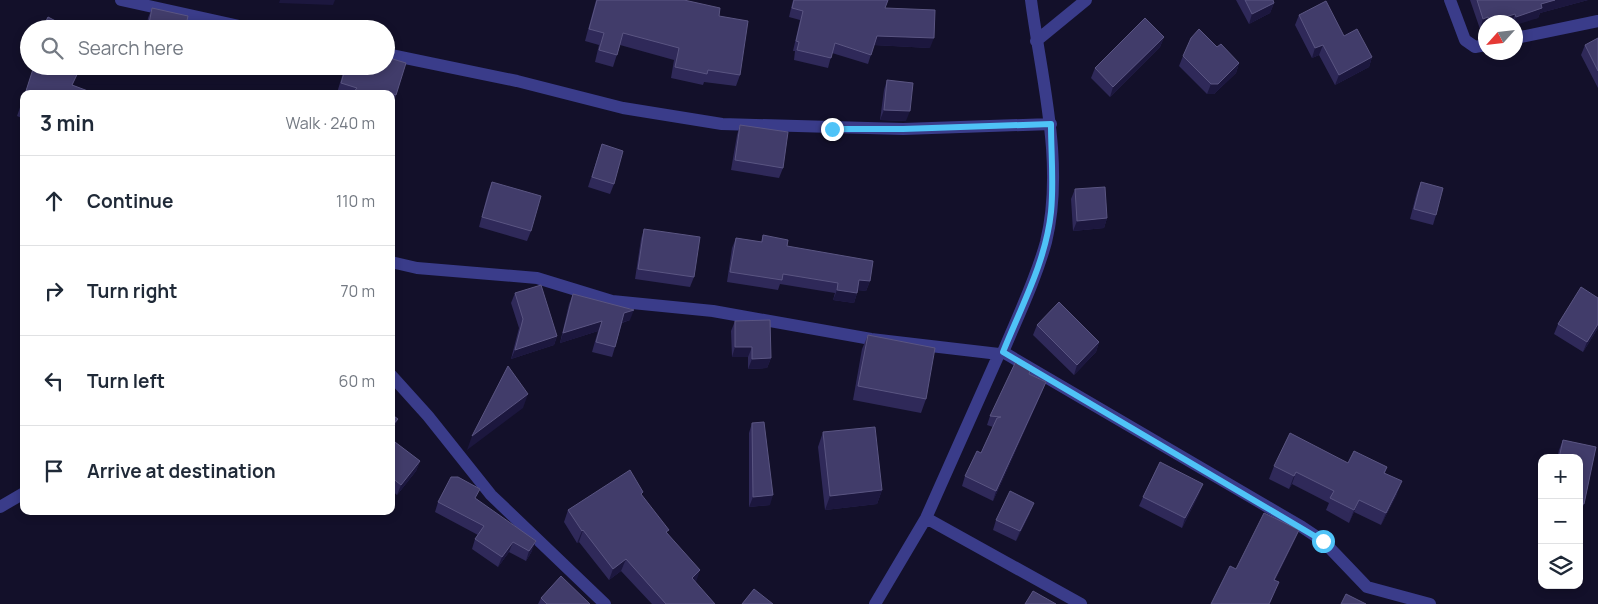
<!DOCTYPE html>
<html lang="en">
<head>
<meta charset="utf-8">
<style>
  body { margin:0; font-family:Manrope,sans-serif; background:#f2f2f3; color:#1f2937 }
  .controls { position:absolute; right:15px; bottom:15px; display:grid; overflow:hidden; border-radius:10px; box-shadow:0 2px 8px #0003 }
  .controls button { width:45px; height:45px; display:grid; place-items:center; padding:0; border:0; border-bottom:1px solid #e0e1e3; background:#fff; color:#1f2937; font:25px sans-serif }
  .compass { position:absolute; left:1478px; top:15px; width:45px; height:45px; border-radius:50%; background:#fff; box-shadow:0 2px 8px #0003; rotate:243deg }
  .stop { position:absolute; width:15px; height:15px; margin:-11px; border:4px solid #4fc3f7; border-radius:50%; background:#fff }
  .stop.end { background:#4fc3f7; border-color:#fff; box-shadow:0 1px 5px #0008 }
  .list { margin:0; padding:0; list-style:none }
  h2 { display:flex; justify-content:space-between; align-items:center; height:65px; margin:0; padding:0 20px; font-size:21px }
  h2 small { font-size:16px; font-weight:400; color:#747a83 }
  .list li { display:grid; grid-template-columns:32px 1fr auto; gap:15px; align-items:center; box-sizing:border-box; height:90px; padding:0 20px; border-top:1px solid #e0e1e3 }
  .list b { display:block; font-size:19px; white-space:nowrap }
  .list em { font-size:16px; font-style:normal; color:#747a83 }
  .icon { flex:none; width:28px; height:28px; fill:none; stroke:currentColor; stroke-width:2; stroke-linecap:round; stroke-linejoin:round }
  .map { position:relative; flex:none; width:1598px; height:604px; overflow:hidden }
  .search { position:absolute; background:#fff; box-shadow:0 2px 8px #0003; left:20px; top:20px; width:375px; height:55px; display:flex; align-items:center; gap:12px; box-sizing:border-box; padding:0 18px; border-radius:28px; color:#747a83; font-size:19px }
  .panel { position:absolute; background:#fff; box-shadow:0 2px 8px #0003; left:20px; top:90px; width:375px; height:425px; border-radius:10px }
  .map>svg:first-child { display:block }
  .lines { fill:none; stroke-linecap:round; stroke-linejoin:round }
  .minor { stroke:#3a3c8a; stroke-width:12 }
  .wall { fill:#2f2959 }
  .shaded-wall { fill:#1c173e }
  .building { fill:#413c6a; stroke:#5a5582 }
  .route { stroke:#4fc3f7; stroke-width:6 }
</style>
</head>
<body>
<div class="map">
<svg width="1598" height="604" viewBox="0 0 1598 604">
  <rect width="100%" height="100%" fill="#13102a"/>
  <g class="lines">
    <path class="minor" d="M121 0 253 29
      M1450 0 1465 40 1475 47 1486 45
      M1516 38 1598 21
      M1036 41 1086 0
      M386 54 517 81 623 108 722 124 903 129 1051 124
      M391 262 417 268 537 278 612 301 713 311 871 339 999 354
      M1003 352 1302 527 1323 541 1367 587 1430 604
      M391 375 428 416 491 495 605 604
      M0 507 24 493
      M926 518 1081 604
      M875 604 926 518 999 354 1003 352C1018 316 1036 279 1046 242 1065 164 1041 77 1031 0"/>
  </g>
  <path class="wall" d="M596 0H684L719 16 740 75 736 86 704 82 703 85 671 78 674 60 620 45 613 67 595 62 599 45 585 41Z
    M793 0H888L885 8 930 48 874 45 868 64 832 53 828 68 794 60 795 51H793L800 20 789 17Z
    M1236 0H1273L1274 3 1270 13 1249 24Z
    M1470 0H1588L1540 13 1538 18 1516 22H1486V31L1484 27 1480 29Z
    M152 8 185 29H146L148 18Z
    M1299 15 1344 36 1372 57 1369 67 1335 85 1319 55 1312 58 1295 25Z
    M1164 37 1160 47 1110 97 1091 78 1095 68Z
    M1598 38V88L1581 55 1585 45Z
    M1183 56 1239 63 1236 73 1214 94H1207L1179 66Z
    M153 66H177L175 71Z
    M345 66H386L396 95 393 105H391V94H340L337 93Z
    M887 80 906 121 880 120 884 90Z
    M24 96V119L17 116Z
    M740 125 783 168 779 178 731 170 737 135Z
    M602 144 614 184 610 194 588 187Z
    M492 182 531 231 527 241 479 227 488 192Z
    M1421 182 1436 215 1433 225 1410 219 1417 192Z
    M1075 189 1107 218 1104 228 1073 231 1071 199Z
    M644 229 694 277 690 287 635 279 641 239Z
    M763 235 787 246 870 281 866 291 858 290 854 303 833 300 835 293 780 284 778 290 727 282 732 248 736 238 761 242Z
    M515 293 557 336 554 345 511 359 519 328 511 303Z
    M573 294 630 320 622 323 615 347 612 357 592 352 598 331 560 343 569 304Z
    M1598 298V328L1583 352 1554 334 1558 324Z
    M735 321 771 358 767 368 748 369V357H732L731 331Z
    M1037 325 1099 342 1096 352 1074 375 1033 335Z
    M868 335 926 399 921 413 853 400 862 349Z
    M1032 366 1030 374 1046 382 1042 392 993 501 962 486 965 476 981 453 993 427 987 425 990 416Z
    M752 423 770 505 749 507V433Z
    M823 432 882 490 877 504 825 510 818 447Z
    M391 439 420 461 416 471 397 495 391 490Z
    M1563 440 1596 447 1584 504 1580 514H1579V458H1557L1559 450Z
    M1348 463 1387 467 1385 473 1397 494 1381 525 1354 512 1349 523 1326 510 1329 503 1292 484 1289 489 1269 479 1274 466Z
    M1203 484 1199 494 1182 528 1139 506 1143 497Z
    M642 496 668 534 695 582 715 604H652L621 571 609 580 579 542 577 543 564 522 568 510Z
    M477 499 532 551 526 561 509 552 498 567 472 549 475 539 478 535 435 512 438 502Z
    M1030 513 1016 541 993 530 996 520Z
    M541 598 590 604H538Z"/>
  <path class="shaded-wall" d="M280 0H335L333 5 279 3Z
    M1555 0H1588L1540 13 1538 18 1516 25V22H1514L1516 17 1541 4Z
    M1274 3 1270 13 1249 24 1252 14Z
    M1515 14 1512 22H1489Z
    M1488 17 1484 27 1480 29 1483 19Z
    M877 36 934 38 930 48 874 45Z
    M1164 37 1160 47 1110 97 1113 87Z
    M1323 45 1319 55 1312 58 1315 48Z
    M1372 57 1369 67 1335 85 1339 75Z
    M1239 63 1236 73 1214 94H1207L1211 84Z
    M81 66H82L68 94 72 85Z
    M884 110 910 111 906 121 880 120Z
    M394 198 391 207V199Z
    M1107 218 1104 228 1073 231 1077 221Z
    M859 280 870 281 866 291 856 290Z
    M837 290 857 293 854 303 833 300Z
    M634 310 630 320 620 323 624 313Z
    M602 321 598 331 560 343 563 333Z
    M1598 324V328L1583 352 1587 342Z
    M557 336 554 345 511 359 515 350Z
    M1099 342 1096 352 1074 375 1077 365Z
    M735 347H752L748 357H732Z
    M771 358 767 368 748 369 752 359Z
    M1046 382 1042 392 993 501 996 491Z
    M528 394 523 408 467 450 472 436Z
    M398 419 394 429 391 432V427Z
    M420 461 416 471 397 495 401 485Z
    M1296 472 1292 484 1289 489 1294 476Z
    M1402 481 1397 494 1381 525 1386 513Z
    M1203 484 1199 494 1182 528 1185 518Z
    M882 490 877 504 825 510 830 496Z
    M773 495 770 505 749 507 753 497Z
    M1359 500 1354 512 1349 523 1354 510Z
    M1034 503 1030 513 1016 541 1020 531Z
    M583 530 579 542 577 543 582 531Z
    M1299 530 1295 540 1271 589 1274 580Z
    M536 541 532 551 526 561 529 551Z
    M513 542 509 552 498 567 502 557Z
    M626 559 621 571 609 580 613 569Z
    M700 570 696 582 687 589 692 578Z
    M1277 587 1270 604H1269Z"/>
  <path class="building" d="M597 0H684L720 8 719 16 748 21 740 75 708 70 707 74 675 67 679 48 623 33 617 55 599 50 604 33 589 29Z
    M794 0H888L885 8 935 10 934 38 877 36 871 55 835 43 831 58 797 50 799 42 796 41 803 11 792 8Z
    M1245 0H1273L1274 3 1252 14Z
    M1477 0H1555L1541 4 1542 8 1516 17 1515 14 1490 22 1488 17 1483 19Z
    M1326 1 1344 36 1357 29 1372 57 1339 75 1323 45 1315 48 1299 15Z
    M152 8 188 16 185 29H148Z
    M48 17 71 29H42Z
    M1145 18 1164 37 1113 87 1095 68Z
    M1199 29 1217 47 1221 44 1239 63 1218 84H1211L1183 56 1191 38Z
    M1598 38V71L1585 45Z
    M386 57 406 63 396 95 386 92 385 94H352L357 88 341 83 346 66H386Z
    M34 66H81L72 85 88 91 87 94H25Z
    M887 80 913 83 910 111 884 110Z
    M24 97V108L21 106Z
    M740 125 788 132 783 168 735 160Z
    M602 144 623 151 614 184 592 177Z
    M492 182 541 196 531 231 482 217Z
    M1421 182 1443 188 1436 215 1414 209Z
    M391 185 394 198 391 199Z
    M1105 187 1107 218 1077 221 1075 189Z
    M644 229 700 237 694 277 638 269Z
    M763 235 788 240 787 246 873 261 870 281 859 280 857 293 837 290 838 283 783 274 782 280 730 272 736 238 762 242Z
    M541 285 557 336 515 350 523 319 515 293Z
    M1581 287 1598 298V324L1587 342 1558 324Z
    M573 294 634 310 624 313 615 347 596 342 602 321 563 333Z
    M1059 302 1099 342 1077 365 1037 325Z
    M770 320 771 358 752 359V347H735V321Z
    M868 335 935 348 926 399 858 386Z
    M1017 359 1032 366 1029 374 1046 382 996 491 965 476 977 451 981 453 997 418 1001 417 990 416Z
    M508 366 528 394 472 436Z
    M391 414 398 419 391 427Z
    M764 422 773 495 753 497 752 423Z
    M875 427 882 490 830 496 823 432Z
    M1290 433 1348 463 1354 451 1387 467 1384 473 1402 481 1386 513 1359 500 1354 510 1330 498 1334 491 1296 472 1294 476 1274 466Z
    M391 439 420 461 401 485 391 477Z
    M1563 440 1596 447 1584 504 1579 503V458H1559Z
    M1160 462 1203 484 1185 518 1143 497Z
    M630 470 643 492 641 494 669 530 666 532 700 570 692 578 715 604H666L626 559 613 569 583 530 582 531 568 510Z
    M451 477H458L480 489 475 498 536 541 529 551 513 542 502 557 475 539 484 526 438 502Z
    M1010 491 1034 503 1020 531 996 520Z
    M1264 513 1299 530 1274 580 1279 582 1269 604H1211L1230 566 1236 569Z
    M561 576 590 604H547L541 598Z
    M754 589 773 604H742Z
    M1033 591 1056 604H1025Z
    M1346 594 1366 604H1341Z"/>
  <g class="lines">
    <path class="route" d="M832 129H903L1051 124C1051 153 1054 183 1051 212 1046 261 1021 307 1003 352L1323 541"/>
  </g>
</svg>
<div class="controls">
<button>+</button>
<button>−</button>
<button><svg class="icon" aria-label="layers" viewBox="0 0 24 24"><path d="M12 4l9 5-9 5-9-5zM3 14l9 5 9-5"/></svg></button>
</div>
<svg class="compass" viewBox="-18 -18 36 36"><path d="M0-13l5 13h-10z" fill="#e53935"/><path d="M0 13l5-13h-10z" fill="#747a83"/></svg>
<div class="stop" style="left:1323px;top:541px"></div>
<div class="stop end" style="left:832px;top:129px"></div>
<div class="search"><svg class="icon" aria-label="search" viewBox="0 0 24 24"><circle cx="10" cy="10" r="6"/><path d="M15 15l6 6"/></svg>Search here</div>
<section class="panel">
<h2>3 min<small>Walk · 240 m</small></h2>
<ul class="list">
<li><svg class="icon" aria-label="ahead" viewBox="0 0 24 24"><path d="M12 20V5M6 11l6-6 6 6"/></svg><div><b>Continue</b></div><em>110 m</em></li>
<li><svg class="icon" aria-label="right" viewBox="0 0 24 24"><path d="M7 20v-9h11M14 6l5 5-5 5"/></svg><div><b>Turn right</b></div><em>70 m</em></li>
<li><svg class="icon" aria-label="left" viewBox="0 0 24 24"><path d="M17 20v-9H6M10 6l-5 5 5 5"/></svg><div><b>Turn left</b></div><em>60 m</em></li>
<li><svg class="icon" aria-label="arrive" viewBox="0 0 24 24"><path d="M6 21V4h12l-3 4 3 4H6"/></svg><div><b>Arrive at destination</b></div></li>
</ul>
</section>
</div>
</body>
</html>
